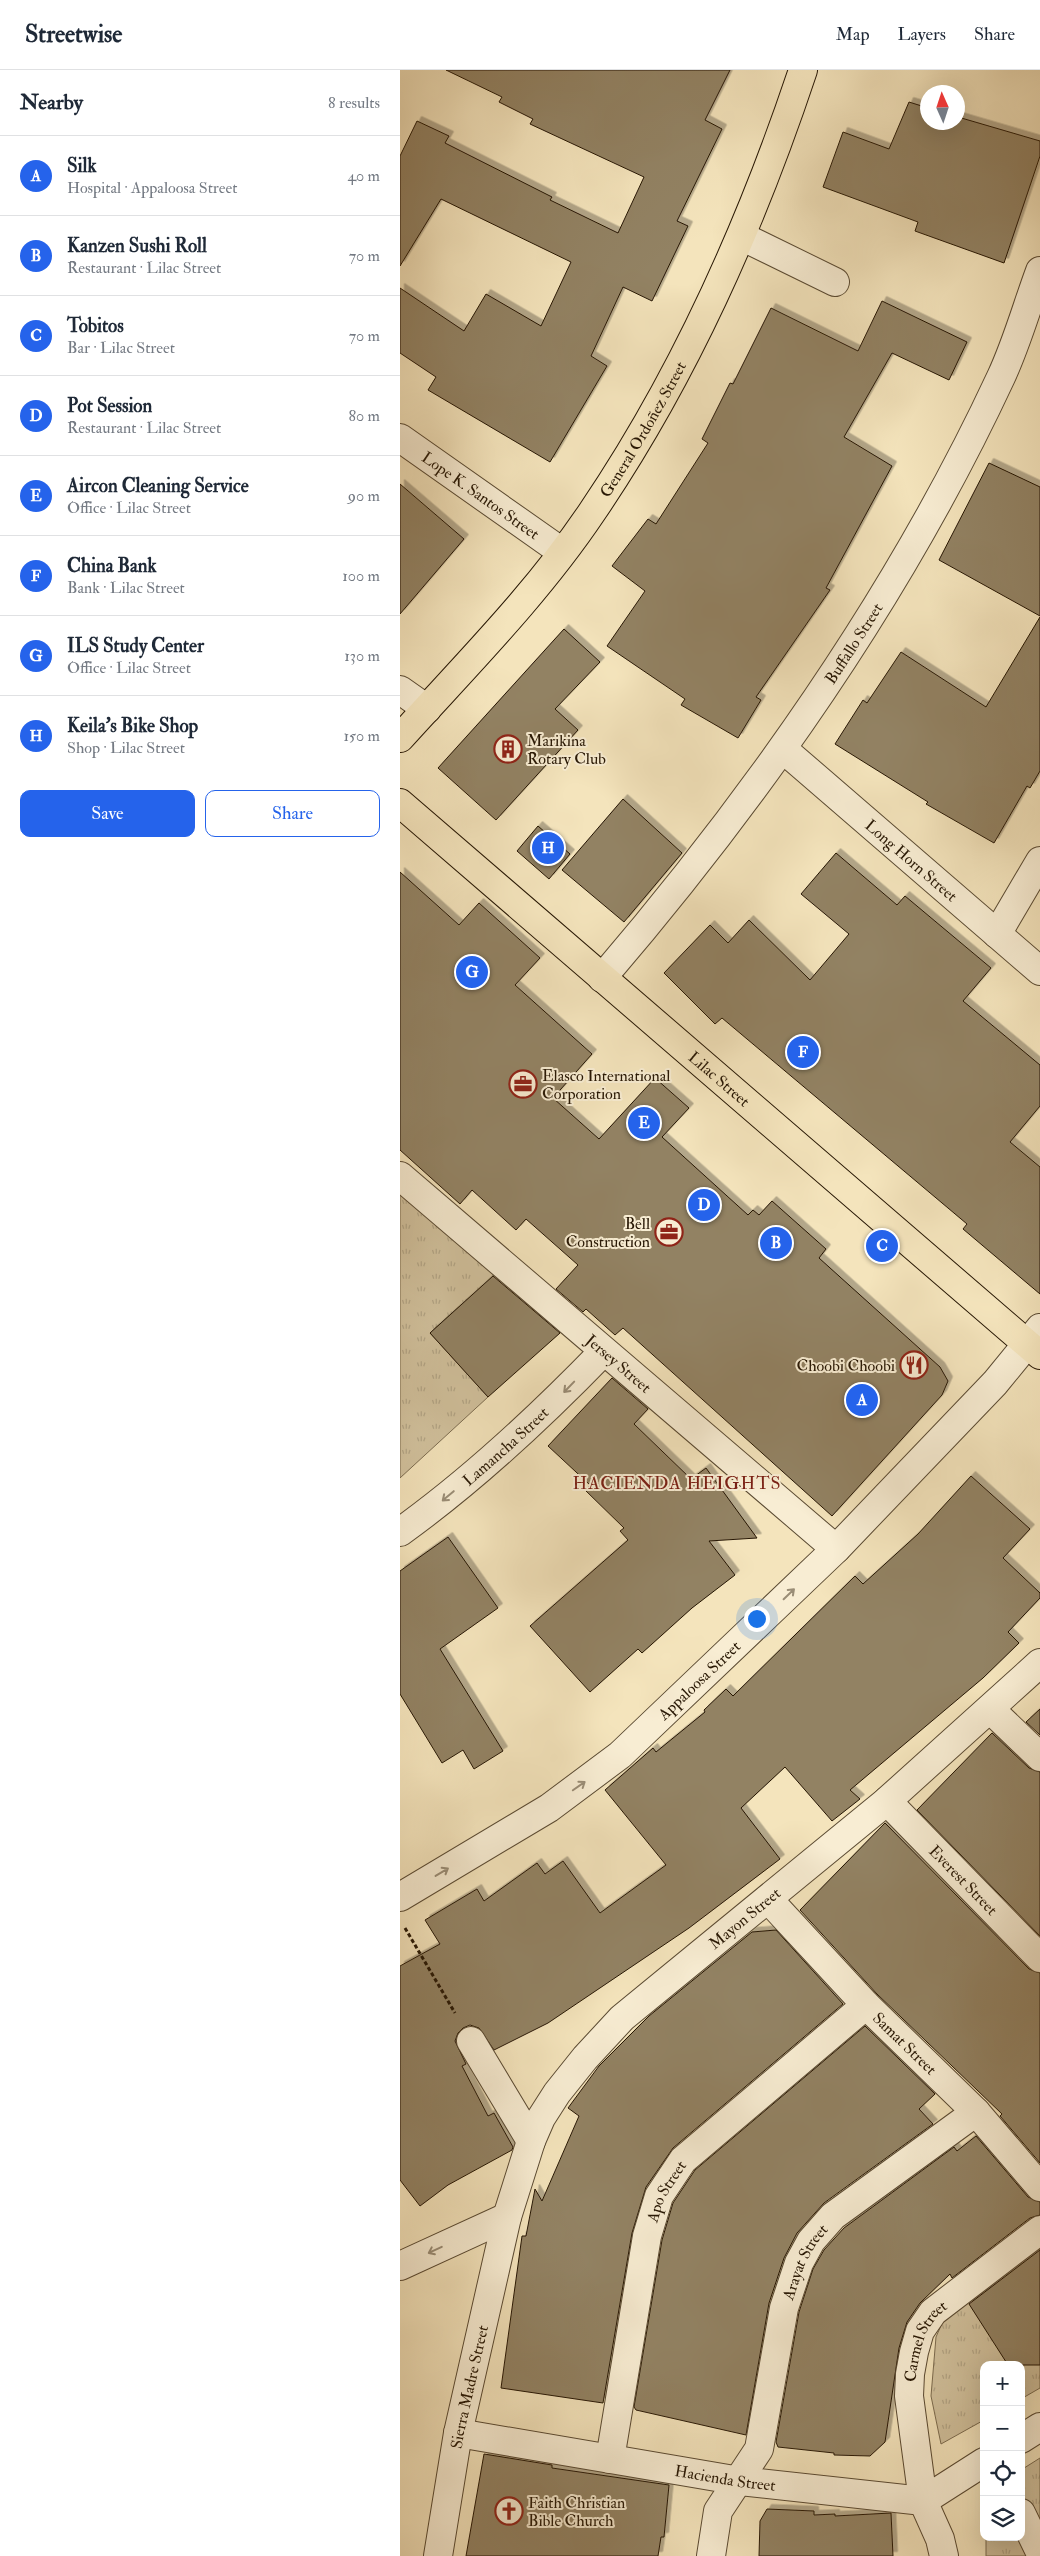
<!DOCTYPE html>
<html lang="en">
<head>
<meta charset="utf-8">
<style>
  body { margin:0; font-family:"IM FELL Double Pica",serif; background:#f6f6f7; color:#1f2937 }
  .controls { position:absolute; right:15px; bottom:15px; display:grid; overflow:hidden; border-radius:10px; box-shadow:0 5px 20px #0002 }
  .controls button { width:45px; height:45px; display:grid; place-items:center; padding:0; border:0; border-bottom:1px solid #e0e1e3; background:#fff; color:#1f2937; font:25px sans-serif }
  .compass { position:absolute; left:520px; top:15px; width:45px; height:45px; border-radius:50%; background:#fff; box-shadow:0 5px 20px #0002; rotate:357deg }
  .you { position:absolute; left:356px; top:1548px; width:18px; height:18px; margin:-12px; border:4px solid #fff; border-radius:50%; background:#1a73e8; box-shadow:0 0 0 8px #1a73e833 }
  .badge { display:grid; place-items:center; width:32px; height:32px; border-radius:50%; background:#2563eb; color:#fff; font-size:16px; font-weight:700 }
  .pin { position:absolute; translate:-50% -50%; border:2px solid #fff; box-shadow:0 1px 5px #0006 }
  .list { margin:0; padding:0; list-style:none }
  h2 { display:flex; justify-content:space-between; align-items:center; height:65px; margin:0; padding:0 20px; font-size:21px }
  h2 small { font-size:16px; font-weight:400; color:#747a83 }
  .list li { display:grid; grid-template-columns:32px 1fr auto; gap:15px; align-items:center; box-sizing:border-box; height:80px; padding:0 20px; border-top:1px solid #e0e1e3 }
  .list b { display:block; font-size:19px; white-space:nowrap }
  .list p { margin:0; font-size:16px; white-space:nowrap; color:#747a83 }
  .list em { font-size:16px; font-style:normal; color:#747a83 }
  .actions { display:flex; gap:10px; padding:15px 20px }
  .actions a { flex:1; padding:11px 0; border:1px solid #2563eb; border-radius:10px; text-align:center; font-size:18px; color:#2563eb }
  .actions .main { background:#2563eb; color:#fff }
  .icon { flex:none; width:28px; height:28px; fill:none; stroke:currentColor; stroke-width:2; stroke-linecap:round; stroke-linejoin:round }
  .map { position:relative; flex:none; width:640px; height:2486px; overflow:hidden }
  header { display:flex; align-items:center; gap:30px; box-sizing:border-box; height:70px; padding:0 25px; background:#fff; border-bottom:1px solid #e0e1e3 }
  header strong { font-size:24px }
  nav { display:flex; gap:28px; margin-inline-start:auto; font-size:18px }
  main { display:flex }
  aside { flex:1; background:#fff }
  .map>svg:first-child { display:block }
  .park { fill:url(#park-tufts); stroke:#7c6c50 }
  .building { fill:#928264; stroke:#271704; filter:url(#shadow) }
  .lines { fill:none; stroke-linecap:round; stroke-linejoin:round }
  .minor-casing { stroke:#5a4a32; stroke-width:30 }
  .major-casing { stroke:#271704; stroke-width:30 }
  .path { stroke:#271704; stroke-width:3; stroke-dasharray:4 2.5; stroke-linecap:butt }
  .minor { stroke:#f8edd3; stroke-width:28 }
  .major { stroke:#f4e4bc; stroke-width:28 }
  .oneway { stroke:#9a8d76 }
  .labels { text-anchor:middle; stroke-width:4; stroke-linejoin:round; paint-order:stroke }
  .street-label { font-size:16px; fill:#271704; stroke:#f8edd3 }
  .poi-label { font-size:16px; fill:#271704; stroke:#f8edd3; text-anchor:start }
  .neighbourhood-label { font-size:18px; letter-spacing:1px; fill:#7a1f14; stroke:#f8edd3 }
</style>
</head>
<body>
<header>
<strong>Streetwise</strong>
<nav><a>Map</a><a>Layers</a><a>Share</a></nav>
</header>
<main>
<aside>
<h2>Nearby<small>8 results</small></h2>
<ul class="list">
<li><span class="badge">A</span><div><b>Silk</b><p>Hospital · Appaloosa Street</p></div><em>40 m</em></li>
<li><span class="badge">B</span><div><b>Kanzen Sushi Roll</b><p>Restaurant · Lilac Street</p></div><em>70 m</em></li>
<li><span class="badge">C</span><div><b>Tobitos</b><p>Bar · Lilac Street</p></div><em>70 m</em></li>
<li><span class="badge">D</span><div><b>Pot Session</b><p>Restaurant · Lilac Street</p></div><em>80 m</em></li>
<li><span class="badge">E</span><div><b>Aircon Cleaning Service</b><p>Office · Lilac Street</p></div><em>90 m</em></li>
<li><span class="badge">F</span><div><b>China Bank</b><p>Bank · Lilac Street</p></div><em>100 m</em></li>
<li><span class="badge">G</span><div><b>ILS Study Center</b><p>Office · Lilac Street</p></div><em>130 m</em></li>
<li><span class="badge">H</span><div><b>Keila's Bike Shop</b><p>Shop · Lilac Street</p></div><em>150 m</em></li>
</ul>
<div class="actions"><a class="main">Save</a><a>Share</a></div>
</aside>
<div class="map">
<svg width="640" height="2486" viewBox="0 0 640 2486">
  <defs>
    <pattern id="park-tufts" width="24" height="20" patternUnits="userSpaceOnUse" patternTransform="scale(1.25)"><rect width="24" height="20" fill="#d1c19d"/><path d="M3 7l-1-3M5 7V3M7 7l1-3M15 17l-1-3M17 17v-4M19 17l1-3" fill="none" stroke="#b3a586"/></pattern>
    <filter id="shadow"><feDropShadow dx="4.5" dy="-4.5" stdDeviation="0" flood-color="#0004"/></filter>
  </defs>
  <rect width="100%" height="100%" fill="#f4e4bc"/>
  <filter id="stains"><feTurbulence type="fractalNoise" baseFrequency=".004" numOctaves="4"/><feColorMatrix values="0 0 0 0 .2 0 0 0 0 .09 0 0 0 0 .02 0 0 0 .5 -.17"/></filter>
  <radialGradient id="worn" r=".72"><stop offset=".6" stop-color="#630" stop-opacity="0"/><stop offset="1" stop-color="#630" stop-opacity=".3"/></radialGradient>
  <path class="park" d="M0 1117 98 1202 30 1263 88 1327 0 1408Z
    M640 2176V2318L621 2329V2295H584V2350L541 2374 531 2326 536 2267 547 2242Z
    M640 2388V2486H586V2467H621V2400Z"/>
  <path class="building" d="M46 0H330L305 50 322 59 277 151 288 156 252 231 223 217 191 286 207 296 150 392 28 320 36 307 0 283V218L64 261 86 224 141 256 171 192 41 129 0 196V86L17 51 49 66 45 73 152 127 150 130 218 163 244 107 130 54 133 49 99 32 102 27Z
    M509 32 528 38V52H558V47L640 71V86L604 193 515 161 518 152 423 117 443 62 489 79Z
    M482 231 567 272 549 310 492 283 444 367 492 396 426 518 430 520 356 627 361 630 338 668 281 635 285 629 207 576 245 521 212 496 248 449 256 454 308 373 302 369 330 313 333 314 371 238 458 281Z
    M589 393 640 417V546L539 490Z
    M0 414 64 469 0 544Z
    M640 547V701L630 718 627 716 594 773 526 734 528 732 435 674 463 630 467 633 501 582 586 637Z
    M164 559 200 592 155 639 178 660 96 750 38 698Z
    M223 729 282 783 224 852 162 800Z
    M138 756 170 784 149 809 117 781Z
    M436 783 497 835 505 826 591 898 563 931 640 995V1036L610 1072 640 1097V1224L563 1159 567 1154 322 948 315 954 264 903 310 855 328 873 349 850 410 910 449 864 401 824Z
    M0 802 59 855 79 833 140 888 115 915 192 984 153 1028 199 1069 255 1008 289 1038 262 1067 348 1145 353 1140 359 1145 372 1131 426 1179 419 1188 540 1297 548 1311 542 1325 432 1446 223 1258 215 1265 186 1239 183 1242 156 1219 178 1195 126 1149 116 1160 72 1120 60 1134 0 1080Z
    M93 1206 160 1263 88 1327 30 1263Z
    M212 1308 248 1339 234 1354 291 1409 306 1398 357 1468 309 1471 335 1505 292 1538 242 1583 238 1579 190 1622 130 1556 228 1470 220 1461 224 1458 185 1420 190 1415 148 1376Z
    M571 1406 630 1459 603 1488 640 1523V1528L608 1562 619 1573 583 1608 450 1720 460 1729 432 1751 385 1697 341 1738 380 1789 289 1858 148 1953 94 1980 79 1958 70 1955 63 1958 58 1963 55 1971 66 1994 62 1996 88 2046 94 2043 113 2077 112 2080 48 2115 20 2136 0 2110V1896L40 1874 25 1850 77 1819 84 1831 137 1793 145 1804 163 1791 200 1843 266 1795 205 1720 253 1678 256 1682 305 1642 304 1640 326 1619 333 1626 455 1506 463 1514 518 1464Z
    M48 1467 98 1538 40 1579 103 1681 74 1699 63 1680 42 1693 0 1624V1501Z
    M640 1639V1665L626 1652Z
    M592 1663 629 1698 640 1702V1866L517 1740Z
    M485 1753 629 1899 640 1903V2093L600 2046 602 2044 477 1924 400 1840Z
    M376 1860 443 1934 273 2078 246 2117 232 2163 203 2333 101 2318 122 2166H126L135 2119 142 2131 179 2046 168 2038 199 1996 249 1946 352 1862Z
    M465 1956 535 2024 519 2039 533 2054 424 2133 397 2163 384 2188 369 2233 346 2365 236 2340 234 2337 262 2170 273 2133 295 2100Z
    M576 2066 628 2127 640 2132V2145L630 2148 552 2208 550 2204 520 2233 507 2252 499 2278 485 2372 470 2386 434 2385V2383L378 2377 376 2372 399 2242 413 2199 424 2180 444 2158 554 2077 557 2081Z
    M640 2180V2295H608L569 2234Z
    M84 2384 152 2395V2398L269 2415 264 2467H261L258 2486H66Z
    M367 2439 414 2441V2445L435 2444V2446L491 2443 493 2486H359L360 2451Z"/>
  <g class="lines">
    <g class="minor-casing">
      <g id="minor">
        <path d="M341 166 435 212"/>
        <path id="s1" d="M0 368 162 482"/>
        <path d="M0 620 27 639"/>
        <path id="s2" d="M383 679 640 901"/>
        <path d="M597 864 640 791"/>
        <path id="s3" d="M202 908C358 726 499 526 601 307 617 273 627 236 640 201"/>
        <path id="s4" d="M0 1106 436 1479"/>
        <path id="s5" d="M0 1462C74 1409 140 1347 203 1282"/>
        <path d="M590 1639 640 1687"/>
        <path id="s6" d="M487 1731 640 1888"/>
        <path id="s7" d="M0 1827 149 1738 220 1685 436 1479 595 1313 640 1258"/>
        <path id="s8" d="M368 1829 466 1935 576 2042 640 2117"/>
        <path d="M71 1971 131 2071"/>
        <path d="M0 2196 107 2147"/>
        <path id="s9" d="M58 2363 340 2411 523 2431 584 2392"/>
        <path d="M621 2369 640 2357"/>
        <path id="s10" d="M210 2389 247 2166 259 2126 283 2090 466 1935"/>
        <path d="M621 2443 640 2482"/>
        <path id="s11" d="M38 2486 58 2363 107 2147 131 2071 141 2048 157 2023 185 1988 222 1948 487 1731 640 1593"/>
        <path id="s12" d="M311 2486 318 2441 359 2379 384 2238 399 2193 411 2171 433 2146 576 2042"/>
        <path id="s13" d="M544 2486 540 2469 523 2431 509 2326 510 2304 514 2282 520 2261 533 2242 640 2160"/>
      </g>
    </g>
    <g class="major-casing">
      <g id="major">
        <path id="s14" d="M0 668C66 595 137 524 192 442 285 305 351 156 403 0"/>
        <path id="s15" d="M0 733 640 1285"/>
      </g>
    </g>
    <path class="path" d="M5 1858 55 1943"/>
    <use href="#minor" class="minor"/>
    <use href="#major" class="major"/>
  </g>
  <defs><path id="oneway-shaft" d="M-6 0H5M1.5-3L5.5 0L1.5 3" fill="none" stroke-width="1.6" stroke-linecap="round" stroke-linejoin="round" transform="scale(1.25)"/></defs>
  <g class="oneway">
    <use href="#oneway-shaft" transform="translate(169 1317) rotate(134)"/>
    <use href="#oneway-shaft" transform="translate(48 1426) rotate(140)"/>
    <use href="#oneway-shaft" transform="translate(389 1524) rotate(-44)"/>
    <use href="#oneway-shaft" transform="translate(179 1716) rotate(-35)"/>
    <use href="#oneway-shaft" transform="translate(42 1802) rotate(-31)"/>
    <use href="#oneway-shaft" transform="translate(35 2180) rotate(155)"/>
  </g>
  <defs>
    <g id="building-ring" transform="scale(1.4375)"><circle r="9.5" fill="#f8edd3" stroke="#8f2418" stroke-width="1.5"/><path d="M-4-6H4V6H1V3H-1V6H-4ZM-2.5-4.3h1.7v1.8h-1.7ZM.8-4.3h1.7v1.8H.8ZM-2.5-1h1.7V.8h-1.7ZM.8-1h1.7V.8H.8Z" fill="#8f2418"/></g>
    <g id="office-ring" transform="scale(1.4375)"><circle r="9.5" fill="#f8edd3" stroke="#8f2418" stroke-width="1.5"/><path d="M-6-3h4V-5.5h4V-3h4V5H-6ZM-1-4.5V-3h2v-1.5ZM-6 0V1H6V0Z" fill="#8f2418"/></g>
    <g id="restaurant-ring" transform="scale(1.4375)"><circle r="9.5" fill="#f8edd3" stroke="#8f2418" stroke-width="1.5"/><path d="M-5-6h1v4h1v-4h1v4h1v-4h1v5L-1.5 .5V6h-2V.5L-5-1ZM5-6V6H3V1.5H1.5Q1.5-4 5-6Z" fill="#8f2418"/></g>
    <g id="church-ring" transform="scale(1.4375)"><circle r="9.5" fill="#f8edd3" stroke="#8f2418" stroke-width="1.5"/><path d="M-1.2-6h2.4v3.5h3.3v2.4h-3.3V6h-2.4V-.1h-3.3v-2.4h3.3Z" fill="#8f2418"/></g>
  </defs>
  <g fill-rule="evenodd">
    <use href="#building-ring" x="108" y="679"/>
    <use href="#office-ring" x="123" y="1014"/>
    <use href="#office-ring" x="269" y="1162"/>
    <use href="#restaurant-ring" x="514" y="1295"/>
    <use href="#church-ring" x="109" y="2441"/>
  </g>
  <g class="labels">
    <g class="street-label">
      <text dy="6" stroke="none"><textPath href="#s14" startOffset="394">General Ordoñez Street</textPath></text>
      <text dy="6" stroke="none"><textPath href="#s1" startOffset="99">Lope K. Santos Street</textPath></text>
      <text dy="6" stroke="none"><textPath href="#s3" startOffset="419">Buffallo Street</textPath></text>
      <text dy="6" stroke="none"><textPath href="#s2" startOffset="170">Long Horn Street</textPath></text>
      <text dy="6" stroke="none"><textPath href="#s15" startOffset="422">Lilac Street</textPath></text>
      <text dy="6" stroke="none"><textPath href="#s4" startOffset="288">Jersey Street</textPath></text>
      <text dy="6" stroke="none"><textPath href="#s5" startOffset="136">Lamancha Street</textPath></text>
      <text dy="6" stroke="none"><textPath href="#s7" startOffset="371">Appaloosa Street</textPath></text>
      <text dy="6" stroke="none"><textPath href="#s6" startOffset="110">Everest Street</textPath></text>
      <text dy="6" stroke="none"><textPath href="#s11" startOffset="738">Mayon Street</textPath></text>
      <text dy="6" stroke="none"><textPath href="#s8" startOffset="199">Samat Street</textPath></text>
      <text dy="6" stroke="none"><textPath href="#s10" startOffset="275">Apo Street</textPath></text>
      <text dy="6" stroke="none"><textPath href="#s12" startOffset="314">Arayat Street</textPath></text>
      <text dy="6" stroke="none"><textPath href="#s13" startOffset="224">Carmel Street</textPath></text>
      <text dy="6" stroke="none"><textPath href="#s11" startOffset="172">Sierra Madre Street</textPath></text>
      <text dy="6" stroke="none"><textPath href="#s9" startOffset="271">Hacienda Street</textPath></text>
    </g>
    <g class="poi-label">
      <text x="127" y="676">Marikina<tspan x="127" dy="18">Rotary Club</tspan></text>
      <text x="142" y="1011">Elasco International<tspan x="142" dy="18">Corporation</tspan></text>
      <text x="250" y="1159" text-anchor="end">Bell<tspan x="250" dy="18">Construction</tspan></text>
      <text x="495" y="1301" text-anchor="end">Choobi Choobi</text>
      <text x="128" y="2438">Faith Christian<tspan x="128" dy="18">Bible Church</tspan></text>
    </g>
    <g class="neighbourhood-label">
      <text x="277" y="1419">HACIENDA HEIGHTS</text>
    </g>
  </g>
  <rect width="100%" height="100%" filter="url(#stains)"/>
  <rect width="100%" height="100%" fill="url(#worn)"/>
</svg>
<div class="controls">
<button>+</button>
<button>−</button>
<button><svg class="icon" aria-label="locate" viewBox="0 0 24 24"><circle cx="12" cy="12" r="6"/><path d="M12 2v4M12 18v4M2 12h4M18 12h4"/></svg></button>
<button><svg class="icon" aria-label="layers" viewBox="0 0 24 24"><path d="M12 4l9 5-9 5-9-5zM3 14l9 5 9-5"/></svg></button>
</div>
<svg class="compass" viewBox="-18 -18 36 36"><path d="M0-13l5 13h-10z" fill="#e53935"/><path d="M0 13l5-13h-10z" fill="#747a83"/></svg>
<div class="you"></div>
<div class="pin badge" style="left:462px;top:1330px">A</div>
<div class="pin badge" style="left:376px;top:1173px">B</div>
<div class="pin badge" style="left:482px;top:1176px">C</div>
<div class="pin badge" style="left:304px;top:1135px">D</div>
<div class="pin badge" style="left:244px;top:1053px">E</div>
<div class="pin badge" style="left:403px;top:982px">F</div>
<div class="pin badge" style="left:72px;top:902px">G</div>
<div class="pin badge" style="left:148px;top:778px">H</div>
</div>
</main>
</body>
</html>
